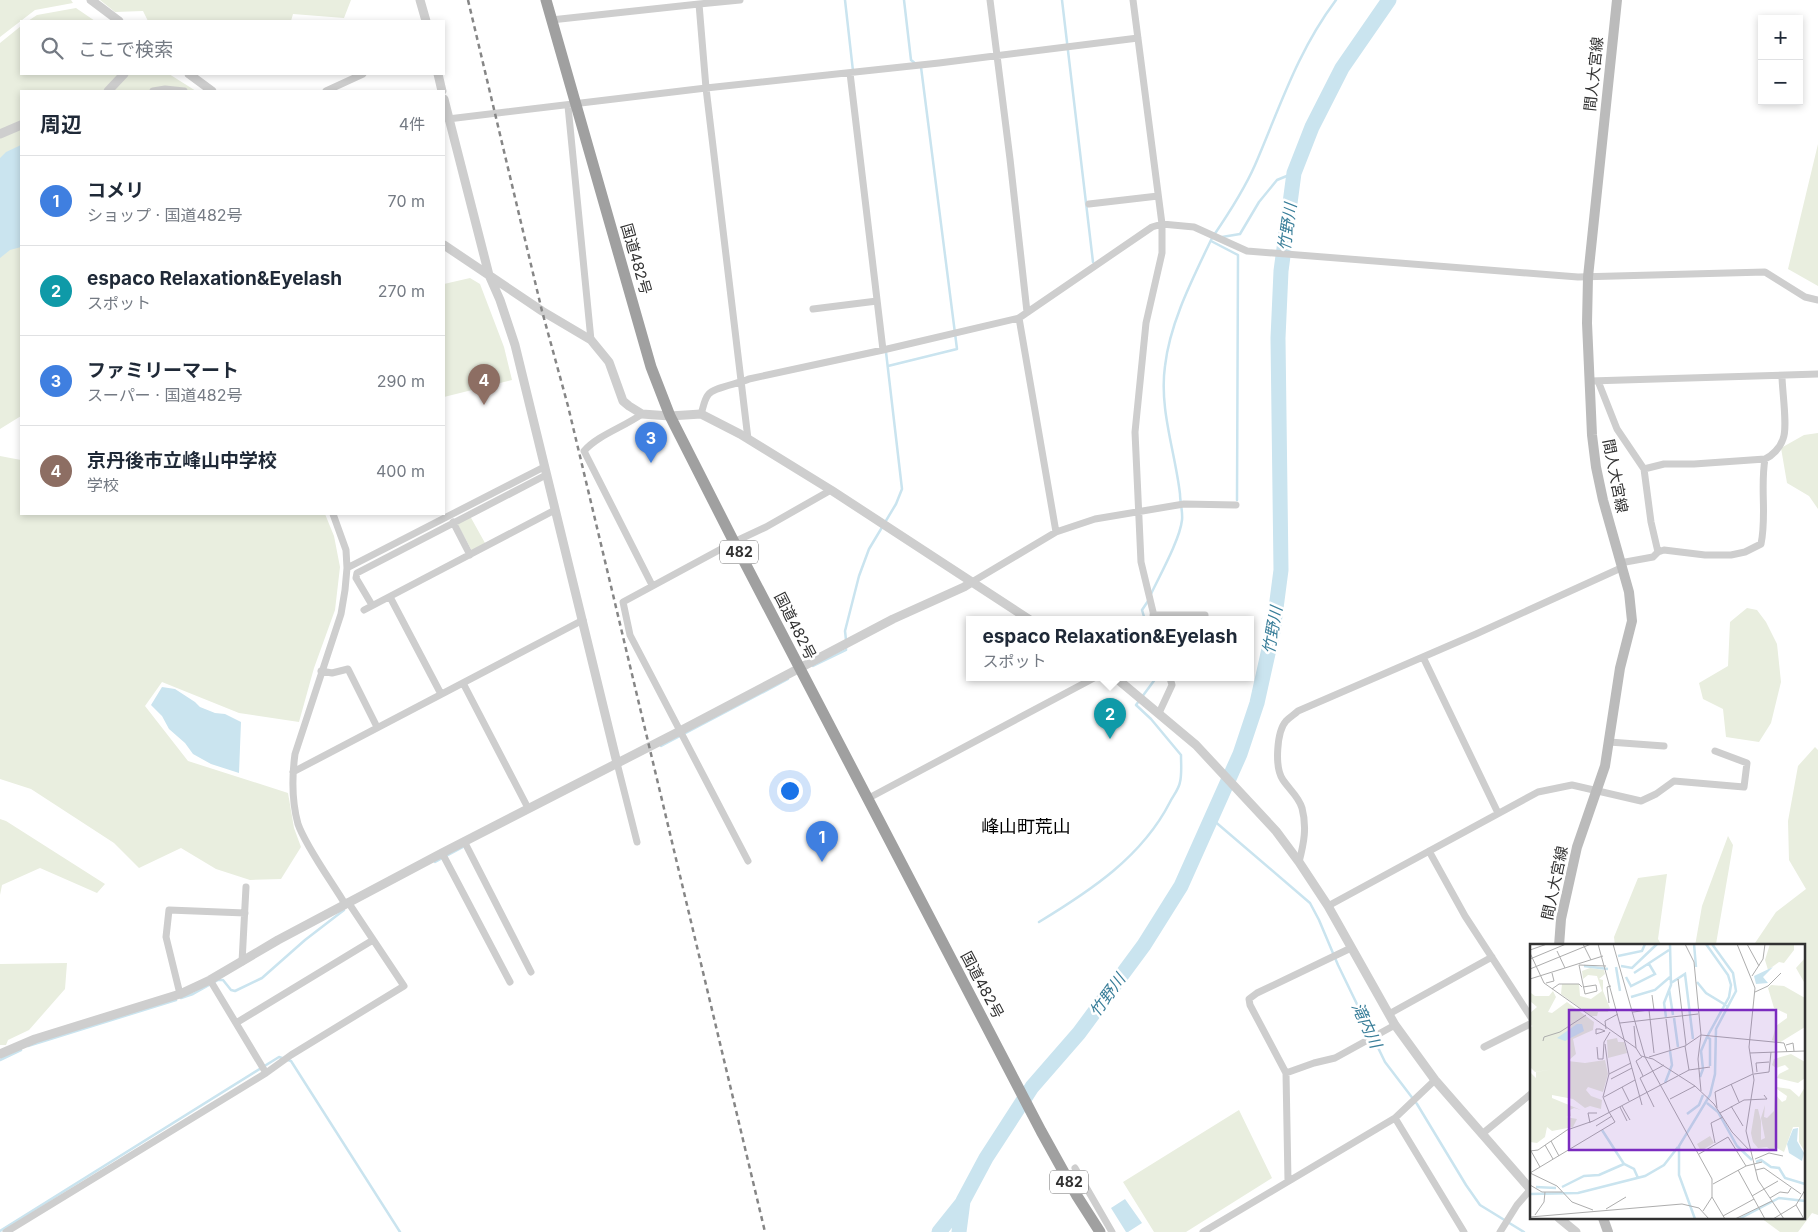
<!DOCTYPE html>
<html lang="ja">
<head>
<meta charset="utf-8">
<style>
  body { margin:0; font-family:Inter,"Noto Sans JP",sans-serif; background:#f6f6f7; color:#1f2937 }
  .controls { position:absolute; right:15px; top:15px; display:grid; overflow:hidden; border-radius:0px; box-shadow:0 2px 8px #0003 }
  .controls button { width:45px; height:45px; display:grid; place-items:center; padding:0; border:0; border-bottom:1px solid #e0e1e3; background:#fff; color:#1f2937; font:25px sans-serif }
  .you { position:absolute; left:789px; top:790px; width:18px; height:18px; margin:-12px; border:4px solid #fff; border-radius:50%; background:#1a73e8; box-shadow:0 0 0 8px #1a73e833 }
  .badge { display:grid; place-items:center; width:32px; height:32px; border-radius:50%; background:#ef2b4f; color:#fff; font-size:16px; font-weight:700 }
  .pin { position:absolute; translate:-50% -41px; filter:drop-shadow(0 1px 2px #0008) }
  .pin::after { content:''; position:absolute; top:26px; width:18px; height:15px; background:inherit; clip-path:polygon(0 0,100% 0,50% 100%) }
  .popup { position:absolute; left:966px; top:616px; width:288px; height:65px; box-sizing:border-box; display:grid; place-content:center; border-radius:0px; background:#fff; filter:drop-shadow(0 1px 4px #0005); font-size:16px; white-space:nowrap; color:#747a83 }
  .popup b { font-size:19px; color:#1f2937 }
  .popup::after { content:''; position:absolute; left:50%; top:100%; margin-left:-10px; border:10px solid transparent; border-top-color:#fff }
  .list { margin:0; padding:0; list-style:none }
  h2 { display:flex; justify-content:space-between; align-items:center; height:65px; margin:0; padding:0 20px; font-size:21px }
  h2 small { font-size:16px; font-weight:400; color:#747a83 }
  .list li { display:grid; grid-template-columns:32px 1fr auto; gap:15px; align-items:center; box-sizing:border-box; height:90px; padding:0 20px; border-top:1px solid #e0e1e3 }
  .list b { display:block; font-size:19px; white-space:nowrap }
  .list p { margin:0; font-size:16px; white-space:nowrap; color:#747a83 }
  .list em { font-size:16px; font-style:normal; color:#747a83 }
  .icon { flex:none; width:28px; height:28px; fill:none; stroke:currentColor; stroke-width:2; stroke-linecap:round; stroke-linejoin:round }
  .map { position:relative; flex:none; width:1818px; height:1232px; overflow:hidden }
  .search { position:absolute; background:#fff; box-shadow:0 2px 8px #0003; left:20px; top:20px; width:425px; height:55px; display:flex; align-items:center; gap:12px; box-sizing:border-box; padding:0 18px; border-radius:0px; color:#747a83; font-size:19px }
  .panel { position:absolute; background:#fff; box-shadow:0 2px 8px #0003; left:20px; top:90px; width:425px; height:425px; border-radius:0px }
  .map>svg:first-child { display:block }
  .green { fill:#e9eedf }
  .water { fill:#cae4ef }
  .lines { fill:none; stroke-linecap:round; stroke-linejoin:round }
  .stream { stroke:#cae4ef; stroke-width:2.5 }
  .river { stroke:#cae4ef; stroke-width:15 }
  .minor { stroke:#cecece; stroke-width:7 }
  .tertiary { stroke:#cecece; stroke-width:9 }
  .secondary { stroke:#bbb; stroke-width:10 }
  .trunk { stroke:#a0a0a0; stroke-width:11 }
  .rail { stroke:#868686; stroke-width:2.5; stroke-dasharray:5 4; stroke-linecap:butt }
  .labels { text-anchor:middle; stroke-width:5; stroke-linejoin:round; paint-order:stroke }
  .shield { fill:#fff; stroke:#6f6f6f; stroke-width:1 }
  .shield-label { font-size:14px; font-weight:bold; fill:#313131 }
  .street-label { font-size:15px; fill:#313131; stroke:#fff }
  .water-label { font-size:16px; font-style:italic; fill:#397e99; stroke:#fff }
  .quarter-label { font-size:18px; fill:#000; stroke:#fff }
  .inset-river { fill:none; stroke:#cae4ef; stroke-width:2.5 }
  .inset-road { fill:none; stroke:#adadad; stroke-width:1 }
  .view { fill:#7b2cbf; fill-opacity:0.15; stroke:#7b2cbf; stroke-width:2.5 }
  .inset-edge { fill:none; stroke:#313131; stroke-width:2.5 }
</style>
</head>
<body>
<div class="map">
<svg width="1818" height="1232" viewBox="0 0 1818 1232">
  <rect width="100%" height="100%" fill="#fff"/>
  <path class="green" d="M0 0H71L73 3 35 10 0 37Z
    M100 0H351L344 18 293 14 291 21H148L143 11 115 12Z
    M76 8 95 21H28L37 15Z
    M21 26V74H169L196 91H21V416L0 429V43Z
    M1818 144V286L1788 269Z
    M470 278 480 284 504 347 512 380 444 397V284Z
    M1818 433V509L1809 496 1787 483 1781 448 1804 435Z
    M0 456 21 460V514H325L334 536 340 567 335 610 314 668 299 722 239 713 162 682 145 706 188 761 288 793 294 828 301 847 281 879 250 880 216 869 181 848 139 868 114 843 31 789 0 779Z
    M470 516 485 543 472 551 457 523Z
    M1747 608 1757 610 1766 622 1777 644 1781 682 1771 723 1759 742 1726 737 1723 709 1703 699 1699 683 1728 666 1730 622Z
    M1815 747 1818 750V1215L1812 1213 1798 1232H1780L1761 1218H1804V946H1753L1776 912 1806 889 1789 860 1788 821 1798 766Z
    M0 819 6 821 105 884 97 893 40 868 2 885 0 895Z
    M1728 836 1733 845 1716 944 1719 946H1695L1702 906Z
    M1667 874 1658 939 1662 946H1615L1614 937 1638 878Z
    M67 963 65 989 29 1030 8 1040 6 1045H0V964Z
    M1239 1110 1272 1178 1186 1232H1154L1123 1182Z"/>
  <path class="water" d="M21 145V247L10 250 0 258V158L6 152Z
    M162 687 175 689 195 702 200 707 215 713 225 714 241 722 239 773 211 764 193 754 185 743 169 729 162 716 151 705Z
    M1125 1199 1142 1223 1128 1232H1126L1111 1208Z"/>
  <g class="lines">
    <path class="stream" d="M845 0 853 71
      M904 0 911 60 916 64
      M1062 0 1093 262
      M1214 235C1229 213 1244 190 1255 165 1280 107 1297 52 1336 0
      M1222 237 1240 234 1259 202 1277 180 1294 173
      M1211 241 1238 255 1237 500
      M888 366 957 349 921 67
      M1151 594C1160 575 1180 539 1182 520 1183 512 1180 502 1180 494 1175 451 1159 409 1165 366 1170 322 1193 278 1212 238H1214
      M1145 620 1142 610 1148 601
      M846 640 845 631 859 576 869 549 896 504 902 489 886 352
      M813 666 846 650V645
      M661 746 788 679
      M1212 819 1310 903 1319 920 1338 965 1385 1062 1417 1104 1466 1185 1480 1205 1524 1232
      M435 862 463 847
      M1039 922C1090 891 1142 857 1170 802 1173 796 1179 789 1180 782 1182 774 1181 764 1181 755L1151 719 1136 705 1156 678
      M181 998 193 994 218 980H223L231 990 235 991 262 978 305 940 344 910
      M28 1046 176 1000
      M0 1060 21 1050
      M0 1231 279 1057 291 1061 400 1232"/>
    <path class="river" d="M939 1232 963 1202
      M959 1232 963 1201 986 1158 1032 1087 1079 1033 1144 945 1181 886 1240 754 1257 703 1273 631 1281 570 1278 338 1281 271 1294 173 1312 127 1342 68 1389 0"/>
    <path class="minor" d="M740 0 699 4 706 88 748 439
      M990 0 1010 159 1027 312
      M1133 0 1162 224V253L1146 323 1135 432 1141 562 1155 620
      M551 20 699 4
      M850 73 883 350
      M153 91 165 89 184 91
      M326 91 363 74
      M568 106 591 340
      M448 119 706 88 939 63 1138 38
      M1089 204 1158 196
      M813 309 877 301
      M1019 318 1056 532
      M1590 381 1818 374
      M1598 381 1617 429 1644 469
      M642 414C624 427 598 435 584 451L652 585
      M701 414C703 409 704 400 708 395 713 387 739 384 749 379L883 350 1019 318 1152 227 1162 224 1194 227 1247 251 1578 277 1765 272 1805 297 1818 300
      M333 514 346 550 347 568
      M453 522 470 555
      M1658 552 1651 522 1644 469 1664 464H1694L1765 459C1772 456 1780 448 1783 439 1788 428 1782 390 1782 376
      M1620 563 1653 557 1658 552 1664 550 1705 555H1731L1745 552 1761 544C1767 516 1760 487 1765 459
      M972 582 1056 532 1095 519 1184 504 1236 505
      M390 597 441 694
      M372 605 356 578 357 573 546 475
      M364 610 555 510
      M1153 615H1205V620
      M1423 657 1498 813
      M321 671 332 673 348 669 377 727
      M463 683 528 808
      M1159 713 1172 685 1170 678
      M1609 742 1664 746
      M617 763 637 842
      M293 772 583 620
      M867 799 1094 678
      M464 841 531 972
      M1429 851 1465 916 1532 1019
      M442 853 510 982
      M748 861 630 635 623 602 734 542 766 527 831 490
      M1299 862C1304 843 1307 827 1302 808 1299 797 1289 789 1283 780 1274 767 1277 731 1286 721 1290 717 1295 714 1298 711L1476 634 1621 568
      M345 904C332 882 306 847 298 824 292 802 292 776 295 754L341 614 345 590 347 568 544 467
      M1328 906 1538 792 1572 785 1641 801 1656 794 1674 781 1744 787 1747 763 1715 751
      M242 962 246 887
      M210 980 266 1073
      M180 994 166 937 169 910 245 913
      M1389 1014 1492 957
      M236 1023 373 940
      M1484 1047 1532 1023
      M1286 1073 1314 1063 1335 1058 1395 1025
      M1395 1118 1435 1080
      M1482 1134 1532 1093
      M1075 1168 1112 1232
      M1288 1181 1286 1073 1250 1005 1249 999 1257 993 1351 948
      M6 1232 266 1073 291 1055 404 986 348 902
      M1203 1232 1395 1118 1464 1232
      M1500 1232 1517 1205 1530 1190"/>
    <path class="tertiary" d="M91 0 119 21
      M420 0 426 21
      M189 74 212 91
      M438 74 442 91
      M108 91 124 74
      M444 99 489 275 500 300 515 345 617 763
      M0 134 21 125
      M444 245 542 311 591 340 609 362 623 401 629 406 642 414 670 416 701 414 740 434 831 490 1030 620
      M1116 678 1196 745 1276 831 1299 862 1328 906 1395 1025 1435 1080 1532 1191
      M0 1054 35 1039 180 994 210 980 278 940 442 853 680 731 893 619 964 587 972 582
      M1559 1218 1576 1232"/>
    <path class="secondary" d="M1559 946 1561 919 1577 847 1605 766 1620 668 1632 621 1629 592 1603 500 1596 467 1592 435 1587 323 1588 277 1617 0
      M1603 1218 1608 1232"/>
    <path class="trunk" d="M546 0 651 367 670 416 734 542 1041 1131 1077 1196 1100 1232"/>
    <path class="rail" d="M468 0 542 311 568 406 765 1232"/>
  </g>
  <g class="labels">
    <g class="shield">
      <rect x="720" y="540.5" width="38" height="23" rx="4"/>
      <rect x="1050" y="1170.5" width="38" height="23" rx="4"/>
    </g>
    <g class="shield-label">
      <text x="739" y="557">482</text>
      <text x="1069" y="1187">482</text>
    </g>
    <g class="street-label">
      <text transform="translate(1594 74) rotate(-84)" y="5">間人大宮線</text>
      <text transform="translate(636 259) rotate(74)" y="5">国道482号</text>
      <text transform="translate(1615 476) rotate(79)" y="5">間人大宮線</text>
      <text transform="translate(795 626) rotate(63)" y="5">国道482号</text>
      <text transform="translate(1555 883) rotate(-78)" y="5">間人大宮線</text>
      <text transform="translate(982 985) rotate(62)" y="5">国道482号</text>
    </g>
    <g class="water-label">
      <text transform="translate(1287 227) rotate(-82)" y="6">竹野川</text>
      <text transform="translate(1272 630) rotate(-80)" y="6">竹野川</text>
      <text transform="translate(1107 995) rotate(-54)" y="6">竹野川</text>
      <text transform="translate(1367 1025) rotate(65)" y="6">滝内川</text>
    </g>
    <g class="quarter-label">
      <text x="1026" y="833">峰山町荒山</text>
    </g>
  </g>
  <g transform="translate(1530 944)">
    <rect width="275" height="275" fill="#fff"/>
    <path d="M240 0H264V6L254 19 249 18 238 26 235 16ZM275 14V38H274L266 24ZM60 24 74 26 75 30 69 35 73 36V47L80 64 78 68H68L67 72H61L31 50 32 40H49L50 52 61 55 72 47 67 32 58 31 53 35 52 27ZM241 41 254 42 275 54V83L249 99 242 96 246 82 257 74V70L244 64 238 44ZM23 47 26 53 18 68 22 69 37 58 64 78 63 86 43 95 46 110 38 117 55 119 75 116 78 130 73 148 58 143 56 146 61 152 72 156 71 165 60 162 55 164 43 155 22 151V154L51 166 44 164 40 166 41 172 36 173 47 175 43 183 22 187 17 183 15 193 7 199 0 198V128L6 134V128L24 125 5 128 1 124 0 128V83L3 82 0 81V69L7 63 0 57V51L1 49 5 52H19ZM87 94 88 98H94L97 109 78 114 77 96ZM261 110 275 118V134L268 139 247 134 249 130 259 125 255 121 246 124 242 121 244 115ZM247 143 260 145 269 153 275 143V208L269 198V183H263L254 208 245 203 242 207 237 203 228 204 223 198 221 189 225 165H228L231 177V196L235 194 231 174 235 161 234 173 237 174 244 167 245 150 252 158 256 156 257 152 247 145ZM180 192 184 199 171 207 167 200Z" fill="#e9eedf"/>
    <path d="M243 23 233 33 238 39 226 40 224 32ZM47 80H52L54 87 35 97 27 94ZM268 184 267 197 274 209 272 217 259 209 257 200 263 185Z" fill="#cae4ef"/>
    <path class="inset-river" d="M164 0 166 23M176 0 198 31 201 41 199 53 177 93M88 12 112 7 115 0M54 22 78 25M91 22 102 24 127 0M86 23 90 47M104 29 139 6M96 33 101 42 125 30 119 20M167 38 176 49 199 63M141 39 155 30 163 95M139 45 143 71M101 53 125 46 140 33M136 73 134 59 141 41 140 0M144 74 148 103M177 93 180 95V122M170 133 173 125 171 107 177 93M135 139 142 121 140 107M177 159 188 168 207 202 222 216M157 170 169 161 173 151M72 186 94 220M226 218 231 216 241 223 249 224 255 234 275 240M6 243 26 244M32 243 54 232 69 231 94 220 104 225 108 234M0 250 48 249 115 232 134 221 148 203M165 275 149 231V202L180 151 185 130 186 85 206 47 203 29 182 0M209 275 249 254 275 257"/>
    <path class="inset-road" d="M53 0 61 16M68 0 112 161M83 0 115 113 182 235V253L173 267M155 0 164 18 171 91 168 115 171 147M207 0 225 44 219 103 224 136 216 187 228 236 254 275M217 0 229 22M0 6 17 0M27 7 35 24M0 9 14 39 106 104 111 112 123 115 165 142 184 160 202 188 220 207M0 15 36 0M0 25 61 0M222 32 233 15 235 0M0 35 73 12M148 35 156 101M16 39 24 37 22 29M53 43 66 41 67 47 55 50 49 21 76 22M22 45 29 40H49L52 43M225 48 238 42 251 29M122 51 124 66H119L124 109M79 59 77 43 81 42M103 68 119 66M136 75 140 106M90 79 168 70M104 82 106 104M66 85H70L75 87 66 90ZM76 85 75 77 88 70M13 97 14 93 30 88 56 71M75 100 79 130M256 101 263 99 264 107M155 102 159 126M67 103 68 115H73L74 98 80 88M220 109 274 107M112 113 106 117 113 132M119 113 155 102 171 91 254 99 257 108M227 128 226 119 239 118M224 130 239 128 241 108M81 135 102 124M201 140 209 158M92 143 99 157M74 153 105 136M140 155 165 142M92 162 100 176M201 162 213 182M90 163 97 177M124 163 110 134 134 121M187 164 185 148 223 130M79 168 73 153 79 130 101 119M190 169 214 156 237 155 234 151M60 179 58 169H67M66 182 82 172M21 197 29 212M185 199 181 179 193 173M15 201 23 215M0 207 8 206 37 186 63 177 159 126 180 123M1 207 10 223M169 210 198 193 216 222 232 218M225 215 239 209 253 212M208 226 235 275M226 226 234 224 271 250M0 229 85 178 79 168M0 229 27 242 42 258 63 266M183 240 216 222M0 241 12 248H32M222 252 248 237M182 253 195 275M240 254 250 248 258 249 261 244M266 261 274 275M76 265 96 253M5 271 14 258 15 248M193 272 224 255M0 273 152 260 169 264 179 275M205 275 242 257M243 275 266 261 275 246"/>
    <path class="view" d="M39 66H246V206H39Z"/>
    <rect width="275" height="275" class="inset-edge"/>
  </g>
</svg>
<div class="controls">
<button>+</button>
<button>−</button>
</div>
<div class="you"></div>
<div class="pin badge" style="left:822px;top:862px;background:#3f7fe0">1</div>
<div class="pin badge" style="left:1110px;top:739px;background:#0f9aa8">2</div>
<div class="popup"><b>espaco Relaxation&amp;Eyelash</b>スポット</div>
<div class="pin badge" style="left:651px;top:463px;background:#3f7fe0">3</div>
<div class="pin badge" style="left:484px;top:405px;background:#8d6e63">4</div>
<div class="search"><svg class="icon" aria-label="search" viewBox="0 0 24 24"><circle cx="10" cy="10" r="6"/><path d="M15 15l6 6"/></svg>ここで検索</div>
<section class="panel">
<h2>周辺<small>4件</small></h2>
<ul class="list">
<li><span class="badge" style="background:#3f7fe0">1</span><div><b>コメリ</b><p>ショップ · 国道482号</p></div><em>70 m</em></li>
<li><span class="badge" style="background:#0f9aa8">2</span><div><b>espaco Relaxation&amp;Eyelash</b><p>スポット</p></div><em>270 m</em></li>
<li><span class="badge" style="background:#3f7fe0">3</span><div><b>ファミリーマート</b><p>スーパー · 国道482号</p></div><em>290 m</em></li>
<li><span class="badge" style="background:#8d6e63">4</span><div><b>京丹後市立峰山中学校</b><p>学校</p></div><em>400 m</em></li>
</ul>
</section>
</div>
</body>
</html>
